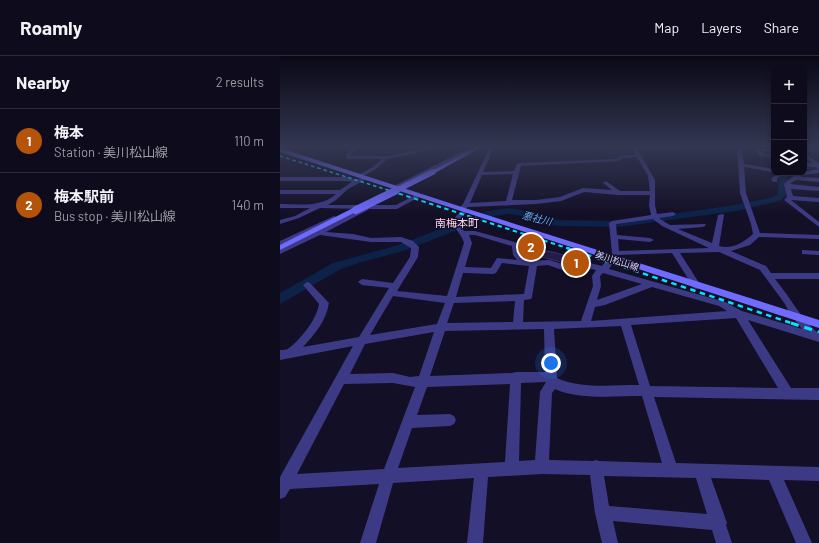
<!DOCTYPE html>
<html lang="en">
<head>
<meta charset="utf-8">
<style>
  body { margin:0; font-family:Barlow,"Noto Sans JP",sans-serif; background:#171425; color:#f1f3f6 }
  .controls { position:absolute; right:12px; top:12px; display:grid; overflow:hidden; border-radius:8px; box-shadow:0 2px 6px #0003 }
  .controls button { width:36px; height:36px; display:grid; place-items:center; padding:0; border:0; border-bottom:1px solid #2e2b3b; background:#0e0b1c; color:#f1f3f6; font:20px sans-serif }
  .you { position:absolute; left:271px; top:307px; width:14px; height:14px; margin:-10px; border:3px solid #fff; border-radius:50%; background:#1a73e8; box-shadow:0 0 0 6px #1a73e833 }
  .badge { display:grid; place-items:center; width:26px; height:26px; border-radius:50%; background:#b45309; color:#fff; font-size:13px; font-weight:700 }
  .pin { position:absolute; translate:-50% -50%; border:2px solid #fff; box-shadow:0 1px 4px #0006 }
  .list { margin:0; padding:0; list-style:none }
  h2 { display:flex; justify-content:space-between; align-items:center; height:52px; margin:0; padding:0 16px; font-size:17px }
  h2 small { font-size:13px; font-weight:400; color:#9b9ba3 }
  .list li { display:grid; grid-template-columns:26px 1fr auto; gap:12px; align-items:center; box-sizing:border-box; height:64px; padding:0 16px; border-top:1px solid #2e2b3b }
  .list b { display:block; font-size:15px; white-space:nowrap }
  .list p { margin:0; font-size:13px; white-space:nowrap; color:#9b9ba3 }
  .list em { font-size:13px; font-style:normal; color:#9b9ba3 }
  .icon { flex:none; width:22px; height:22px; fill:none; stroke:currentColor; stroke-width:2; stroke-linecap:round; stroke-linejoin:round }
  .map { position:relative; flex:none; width:539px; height:487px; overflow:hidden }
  header { display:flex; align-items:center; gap:24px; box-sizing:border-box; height:56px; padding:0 20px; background:#0e0b1c; border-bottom:1px solid #2e2b3b }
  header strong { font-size:19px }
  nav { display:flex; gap:22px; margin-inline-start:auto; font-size:14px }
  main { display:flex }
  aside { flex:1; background:#0e0b1c }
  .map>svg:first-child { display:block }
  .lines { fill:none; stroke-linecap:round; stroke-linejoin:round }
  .river { fill:#0c2248; fill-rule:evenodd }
  .building { fill:#241b47; stroke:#3b2d73 }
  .street { fill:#3d3a85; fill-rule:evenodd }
  .secondary { fill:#6f6bff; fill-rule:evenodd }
  .rail-far3 { stroke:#00e5ff; stroke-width:1.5; stroke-dasharray:3.5 3; stroke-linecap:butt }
  .rail-far2 { stroke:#00e5ff; stroke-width:2; stroke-dasharray:4.5 3.5; stroke-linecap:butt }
  .rail-far1 { stroke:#00e5ff; stroke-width:2.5; stroke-dasharray:5.5 4.5; stroke-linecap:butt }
  .rail { stroke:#00e5ff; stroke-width:3; stroke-dasharray:8 6; stroke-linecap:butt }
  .secondary-bridge-far1 { stroke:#6f6bff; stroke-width:5.5 }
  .secondary-bridge { stroke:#6f6bff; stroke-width:8 }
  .labels { text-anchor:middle; stroke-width:3; stroke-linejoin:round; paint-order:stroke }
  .far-street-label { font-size:9px; fill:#d9d4ff; stroke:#130f26 }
  .far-water-label { font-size:10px; font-style:italic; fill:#62b6ff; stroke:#130f26 }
  .far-quarter-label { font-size:11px; fill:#ffd6f0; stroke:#130f26 }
</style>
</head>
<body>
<header>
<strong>Roamly</strong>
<nav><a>Map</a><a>Layers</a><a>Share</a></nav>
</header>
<main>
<aside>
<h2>Nearby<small>2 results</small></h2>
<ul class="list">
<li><span class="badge">1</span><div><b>梅本</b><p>Station · 美川松山線</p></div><em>110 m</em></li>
<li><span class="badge">2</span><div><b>梅本駅前</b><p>Bus stop · 美川松山線</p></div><em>140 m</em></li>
</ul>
</aside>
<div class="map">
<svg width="539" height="487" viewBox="0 0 539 487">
  <rect width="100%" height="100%" fill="#130f26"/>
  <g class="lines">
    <path class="river" d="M539 109V113L524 114V110Z
      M503 117H513L507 122C507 133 510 139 499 145L456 155 339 171 278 170 261 167 255 162 229 158 214 160 123 195 82 206 61 213 0 248V237L53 207 115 190 208 155 229 152 258 157 268 162 278 164 339 165 456 149 493 141 498 138 499 121Z"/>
  </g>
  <path class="building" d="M267 195 277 197 300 205 298 207 289 208 262 201Z"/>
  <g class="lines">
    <path class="street" d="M74 91H78L70 99 71 100H110L151 91H156L137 97 107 103 96 113 80 122 78 121V119L93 111 102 103H67L66 99Z
      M196 91H201L117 132 112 131 185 94Z
      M210 91H214L203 116 234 115 237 108 239 107 336 103 340 100 355 99 352 91H436L434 92 358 94 375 124V149L377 158 393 156 396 158 393 160 379 162 380 163 390 169 425 168 426 169 423 171 398 173 432 187 438 159 443 158 444 159 439 190C452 194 464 186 473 178L471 168 460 137 457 91H461L464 108 494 113V115L492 116 464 111 466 137 480 177 539 179V183L479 181 470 189 451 195 486 210 491 217H539V223H495C510 241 521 263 539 278V286L468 264 511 332H539V344L374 341 396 407 539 411V425L504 424 532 487H516L489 424 431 422 447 467 446 469 452 487H436L432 474 333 465 338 487H322L315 457 310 419 262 418 208 421 203 487H187L194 422 113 427 96 487H80L99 428 10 433 5 441 0 443V421L73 290 0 304V294C3 294 7 294 9 292 21 283 37 263 39 248L23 229 27 226 30 227 49 247C46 265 35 278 23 291L79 281 109 232 82 229 78 226 82 223 113 227 130 201 131 192 121 186H91L40 179 0 198V193L82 153 40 152 19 162 0 168V164L15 160 30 152H0V148C20 148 40 152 56 138H0V134H60L72 126 67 125H0V121H67L77 124 85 120 88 122 68 133 56 144 48 149H116L137 138H141V140L117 153H89L88 154 46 176 73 178 91 182 121 181 133 185 139 191 138 201 117 235 167 240 184 187C182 179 176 175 173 167L176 160 183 154 179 152 183 148ZM357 101 368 120 370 135H340L326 125 323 127 332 134 303 132 280 141 256 144H232L241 110 338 105 342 102ZM233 118 226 145 190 147 202 119ZM304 136 339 139H370L369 149 371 159 332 165 329 167 332 197 322 210 310 207 289 210 269 204 248 205 257 199 256 194 252 191 195 175H184L179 167 181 162 188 155 184 153 188 151 256 148 281 145ZM373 163 382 170 429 192 339 195 338 183 370 186 374 184 370 182 337 179 336 168ZM189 179H195L232 190 233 199 237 204 217 202 211 212 185 211 192 187ZM240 193 246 195 249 198 243 201 241 199ZM439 196 480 214 505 248 509 256 522 273 462 255 445 246 329 213 338 199 392 197 414 232 417 233 421 230 400 197ZM222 207 249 210 244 238 176 241 183 217 213 218 216 217ZM268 209 288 216 310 213 316 214 312 220 313 230 301 265 243 266 244 244 251 243 252 241 257 210ZM323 217 362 228 317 244 321 230 320 220ZM372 231 439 250 447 255 311 265 315 251 325 249ZM113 240 165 247 157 268 90 279ZM235 245 233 266 167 267 174 247ZM456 262 498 332 370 330 351 269ZM341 270 359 329C333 329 301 333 277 322L274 273ZM264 273 265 316H236L232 317 150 320 165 275ZM154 276 139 320 130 321 113 317 70 318 85 288ZM266 326 260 336 255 404 239 405 241 327ZM113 327 135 331 104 413 17 418 64 328ZM230 328 225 406 118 412 132 372 170 370 174 368 176 364 174 360 170 358 137 359 147 331ZM275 333C299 344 335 340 362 340L382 407 319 405 316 404 313 405 269 404 272 337ZM324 420 416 422 427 458 329 450Z
      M477 93H494V95H481L483 98 494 99V101L480 100 475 94Z
      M524 93 539 94V96L524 95Z
      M524 97 539 107V113L535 111H524V107H532L524 100Z
      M539 113V117L524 119 521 121 539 122V126L516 124 510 128 539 131V135L511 133 513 140 539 142V146L511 144 539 166V171L504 144 507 141 504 128C514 117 526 115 539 113Z
      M498 117H504L497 123V126H493L491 123Z
      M54 160 56 161V163L0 190V185Z
      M522 194 539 195V199L522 198Z"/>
    <path class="secondary" d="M196 91H202L155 117 150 116Z
      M0 92 188 153 539 264V272L0 96Z
      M73 152H76L80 154 0 194V189Z"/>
    <path class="rail-far3" d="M0 100 114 136"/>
    <path class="rail-far2" d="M111 135 290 193"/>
    <path class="rail-far1" d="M287 192 514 268"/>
    <path class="rail" d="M511 267 539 276"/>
    <path class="secondary-bridge-far1" d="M113 136 153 116"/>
    <path class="secondary-bridge" d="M76 154 115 135"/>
  </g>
  <linearGradient id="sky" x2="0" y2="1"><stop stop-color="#0a0815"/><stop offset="0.57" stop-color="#333752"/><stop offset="1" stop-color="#333752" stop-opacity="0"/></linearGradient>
  <rect width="539" height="159" fill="url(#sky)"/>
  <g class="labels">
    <g class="far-street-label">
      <text transform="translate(337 205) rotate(18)" y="3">美川松山線</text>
    </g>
    <g class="far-water-label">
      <text transform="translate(257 162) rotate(14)" y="4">悪社川</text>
    </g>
    <g class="far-quarter-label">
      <text x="177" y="171">南梅本町</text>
    </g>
  </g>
</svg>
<div class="controls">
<button>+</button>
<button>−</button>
<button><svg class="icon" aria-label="layers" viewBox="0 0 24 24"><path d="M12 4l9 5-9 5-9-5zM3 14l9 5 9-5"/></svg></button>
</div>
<div class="you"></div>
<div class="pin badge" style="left:296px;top:207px">1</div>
<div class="pin badge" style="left:251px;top:191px">2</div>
</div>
</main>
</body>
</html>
